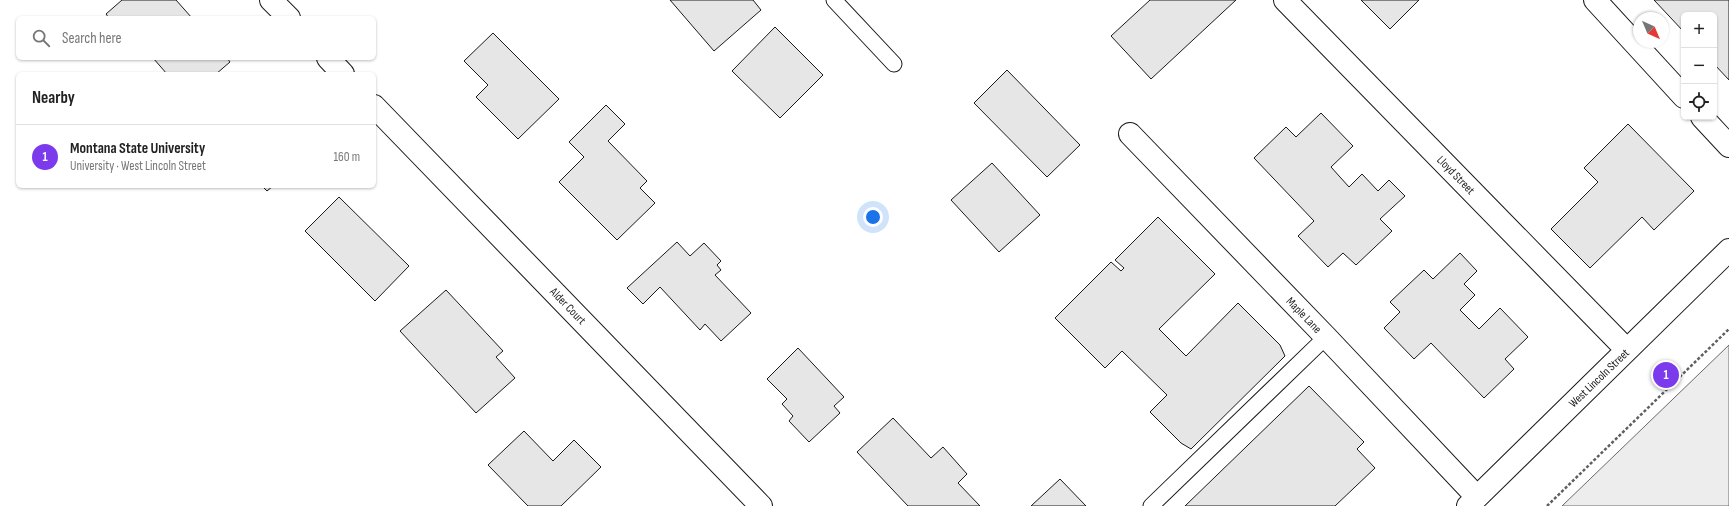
<!DOCTYPE html>
<html lang="en">
<head>
<meta charset="utf-8">
<style>
  body { margin:0; font-family:"Sofia Sans Condensed",sans-serif; background:#f2f2f2; color:#222 }
  .controls { position:absolute; right:12px; top:12px; display:grid; overflow:hidden; border-radius:6px; box-shadow:0 1px 3px #0004 }
  .controls button { width:36px; height:36px; display:grid; place-items:center; padding:0; border:0; border-bottom:1px solid #e0e0e0; background:#fff; color:#222; font:20px sans-serif }
  .compass { position:absolute; left:1633px; top:12px; width:36px; height:36px; border-radius:50%; background:#fff; box-shadow:0 1px 3px #0004; rotate:136deg }
  .you { position:absolute; left:873px; top:217px; width:14px; height:14px; margin:-10px; border:3px solid #fff; border-radius:50%; background:#1a73e8; box-shadow:0 0 0 6px #1a73e833 }
  .badge { display:grid; place-items:center; width:26px; height:26px; border-radius:50%; background:#7c3aed; color:#fff; font-size:13px; font-weight:700 }
  .pin { position:absolute; translate:-50% -50%; border:2px solid #fff; box-shadow:0 1px 4px #0006 }
  .list { margin:0; padding:0; list-style:none }
  h2 { display:flex; justify-content:space-between; align-items:center; height:52px; margin:0; padding:0 16px; font-size:17px }
  h2 small { font-size:13px; font-weight:400; color:#767676 }
  .list li { display:grid; grid-template-columns:26px 1fr auto; gap:12px; align-items:center; box-sizing:border-box; height:64px; padding:0 16px; border-top:1px solid #e0e0e0 }
  .list b { display:block; font-size:15px; white-space:nowrap }
  .list p { margin:0; font-size:13px; white-space:nowrap; color:#767676 }
  .list em { font-size:13px; font-style:normal; color:#767676 }
  .icon { flex:none; width:22px; height:22px; fill:none; stroke:currentColor; stroke-width:2; stroke-linecap:round; stroke-linejoin:round }
  .map { position:relative; flex:none; width:1729px; height:506px; overflow:hidden }
  .search { position:absolute; background:#fff; box-shadow:0 1px 3px #0004; left:16px; top:16px; width:360px; height:44px; display:flex; align-items:center; gap:10px; box-sizing:border-box; padding:0 14px; border-radius:6px; color:#767676; font-size:15px }
  .panel { position:absolute; background:#fff; box-shadow:0 1px 3px #0004; left:16px; top:72px; width:360px; height:116px; border-radius:6px }
  .map>svg:first-child { display:block }
  .built { fill:#ededed; stroke:#6a6a6a }
  .building { fill:#e6e6e6; stroke:#1a1a1a }
  .lines { fill:none; stroke-linecap:round; stroke-linejoin:round }
  .service-casing { stroke:#1a1a1a; stroke-width:17 }
  .minor-casing { stroke:#1a1a1a; stroke-width:24 }
  .path { stroke:#5f5f5f; stroke-width:2.5; stroke-dasharray:3 2; stroke-linecap:butt }
  .service { stroke:#fff; stroke-width:15 }
  .minor { stroke:#fff; stroke-width:22 }
  .labels { text-anchor:middle; stroke-width:3; stroke-linejoin:round; paint-order:stroke }
  .street-label { font-size:12px; fill:#1a1a1a; stroke:#fff }
</style>
</head>
<body>
<div class="map">
<svg width="1729" height="506" viewBox="0 0 1729 506">
  <rect width="100%" height="100%" fill="#fff"/>
  <path class="built" d="M1729 345V506H1562Z"/>
  <path class="building" d="M122 0H176L192 18H109L106 14Z
    M670 0H753L761 10 714 51Z
    M1150 0H1236L1151 79 1111 36Z
    M1361 0H1419L1390 29Z
    M1654 0H1729V80L1714 64V15H1684V32Z
    M775 27 823 75 780 118 732 71Z
    M493 33 559 99 518 139 476 97 488 85 464 61Z
    M153 58H227L230 62 216 74H167Z
    M1007 70 1080 145 1047 177 974 103Z
    M606 105 625 124 608 141 647 181 640 188 655 203 617 240 559 182 584 157 569 142Z
    M1321 113 1353 146 1331 167 1349 187 1362 174 1378 191 1389 180 1405 196 1380 219 1392 231 1356 265 1343 253 1328 267 1298 236 1314 221 1254 158 1286 127 1296 137Z
    M1628 124 1694 191 1654 230 1642 217 1590 268 1551 229 1598 182 1584 168Z
    M992 163 1040 215 999 252 951 200Z
    M262 186H273L267 191Z
    M339 197 409 266 375 301 305 231Z
    M1158 217 1215 274 1159 329 1186 356 1238 303 1280 345 1285 356 1191 449 1181 443 1150 412 1167 395 1122 351 1105 368 1055 318 1111 262 1121 271 1124 268 1115 260Z
    M677 242 690 256 704 243 721 261 717 265 721 270 715 275 751 313 721 341 705 324 700 330 660 287 643 304 627 288Z
    M1460 253 1477 271 1464 284 1475 295 1460 310 1479 329 1500 308 1528 337 1505 359 1514 369 1484 398 1431 343 1414 359 1384 328 1400 312 1390 302 1424 270 1433 279Z
    M446 290 503 351 496 357 515 378 476 413 400 331Z
    M798 348 844 397 834 406 840 413 809 442 789 421 793 416 782 404 787 399 767 379Z
    M1309 386 1364 442 1357 449 1375 468 1335 506H1185Z
    M893 418 931 458 943 447 967 474 958 483 980 506H908L857 452Z
    M524 431 553 461 574 440 601 467 561 506H528L488 465Z
    M1060 479 1086 506H1031Z"/>
  <g class="lines">
    <g class="service-casing">
      <path id="service" d="M834 0 894 64
        M1151 506 1326 337"/>
    </g>
    <g class="minor-casing">
      <path id="minor" d="M271 0 289 18
        M1285 0 1627 350
        M1595 0 1684 97
        M328 58 343 74
        M374 106 761 506
        M1702 117 1729 146
        M1130 134 1326 337 1477 497
        M1468 506 1729 250"/>
    </g>
    <path class="path" d="M1547 506 1729 329"/>
    <use href="#service" class="service"/>
    <use href="#minor" class="minor"/>
  </g>
  <g class="labels">
    <g class="street-label">
      <text transform="translate(1456 175) rotate(46)" y="4">Lloyd Street</text>
      <text transform="translate(568 306) rotate(46)" y="4">Alder Court</text>
      <text transform="translate(1304 315) rotate(46)" y="4">Maple Lane</text>
      <text transform="translate(1599 378) rotate(-44)" y="4">West Lincoln Street</text>
    </g>
  </g>
</svg>
<div class="controls">
<button>+</button>
<button>−</button>
<button><svg class="icon" aria-label="locate" viewBox="0 0 24 24"><circle cx="12" cy="12" r="6"/><path d="M12 2v4M12 18v4M2 12h4M18 12h4"/></svg></button>
</div>
<svg class="compass" viewBox="-18 -18 36 36"><path d="M0-13l5 13h-10z" fill="#e53935"/><path d="M0 13l5-13h-10z" fill="#767676"/></svg>
<div class="you"></div>
<div class="pin badge" style="left:1666px;top:375px">1</div>
<div class="search"><svg class="icon" aria-label="search" viewBox="0 0 24 24"><circle cx="10" cy="10" r="6"/><path d="M15 15l6 6"/></svg>Search here</div>
<section class="panel">
<h2>Nearby<small></small></h2>
<ul class="list">
<li><span class="badge">1</span><div><b>Montana State University</b><p>University · West Lincoln Street</p></div><em>160 m</em></li>
</ul>
</section>
</div>
</body>
</html>
